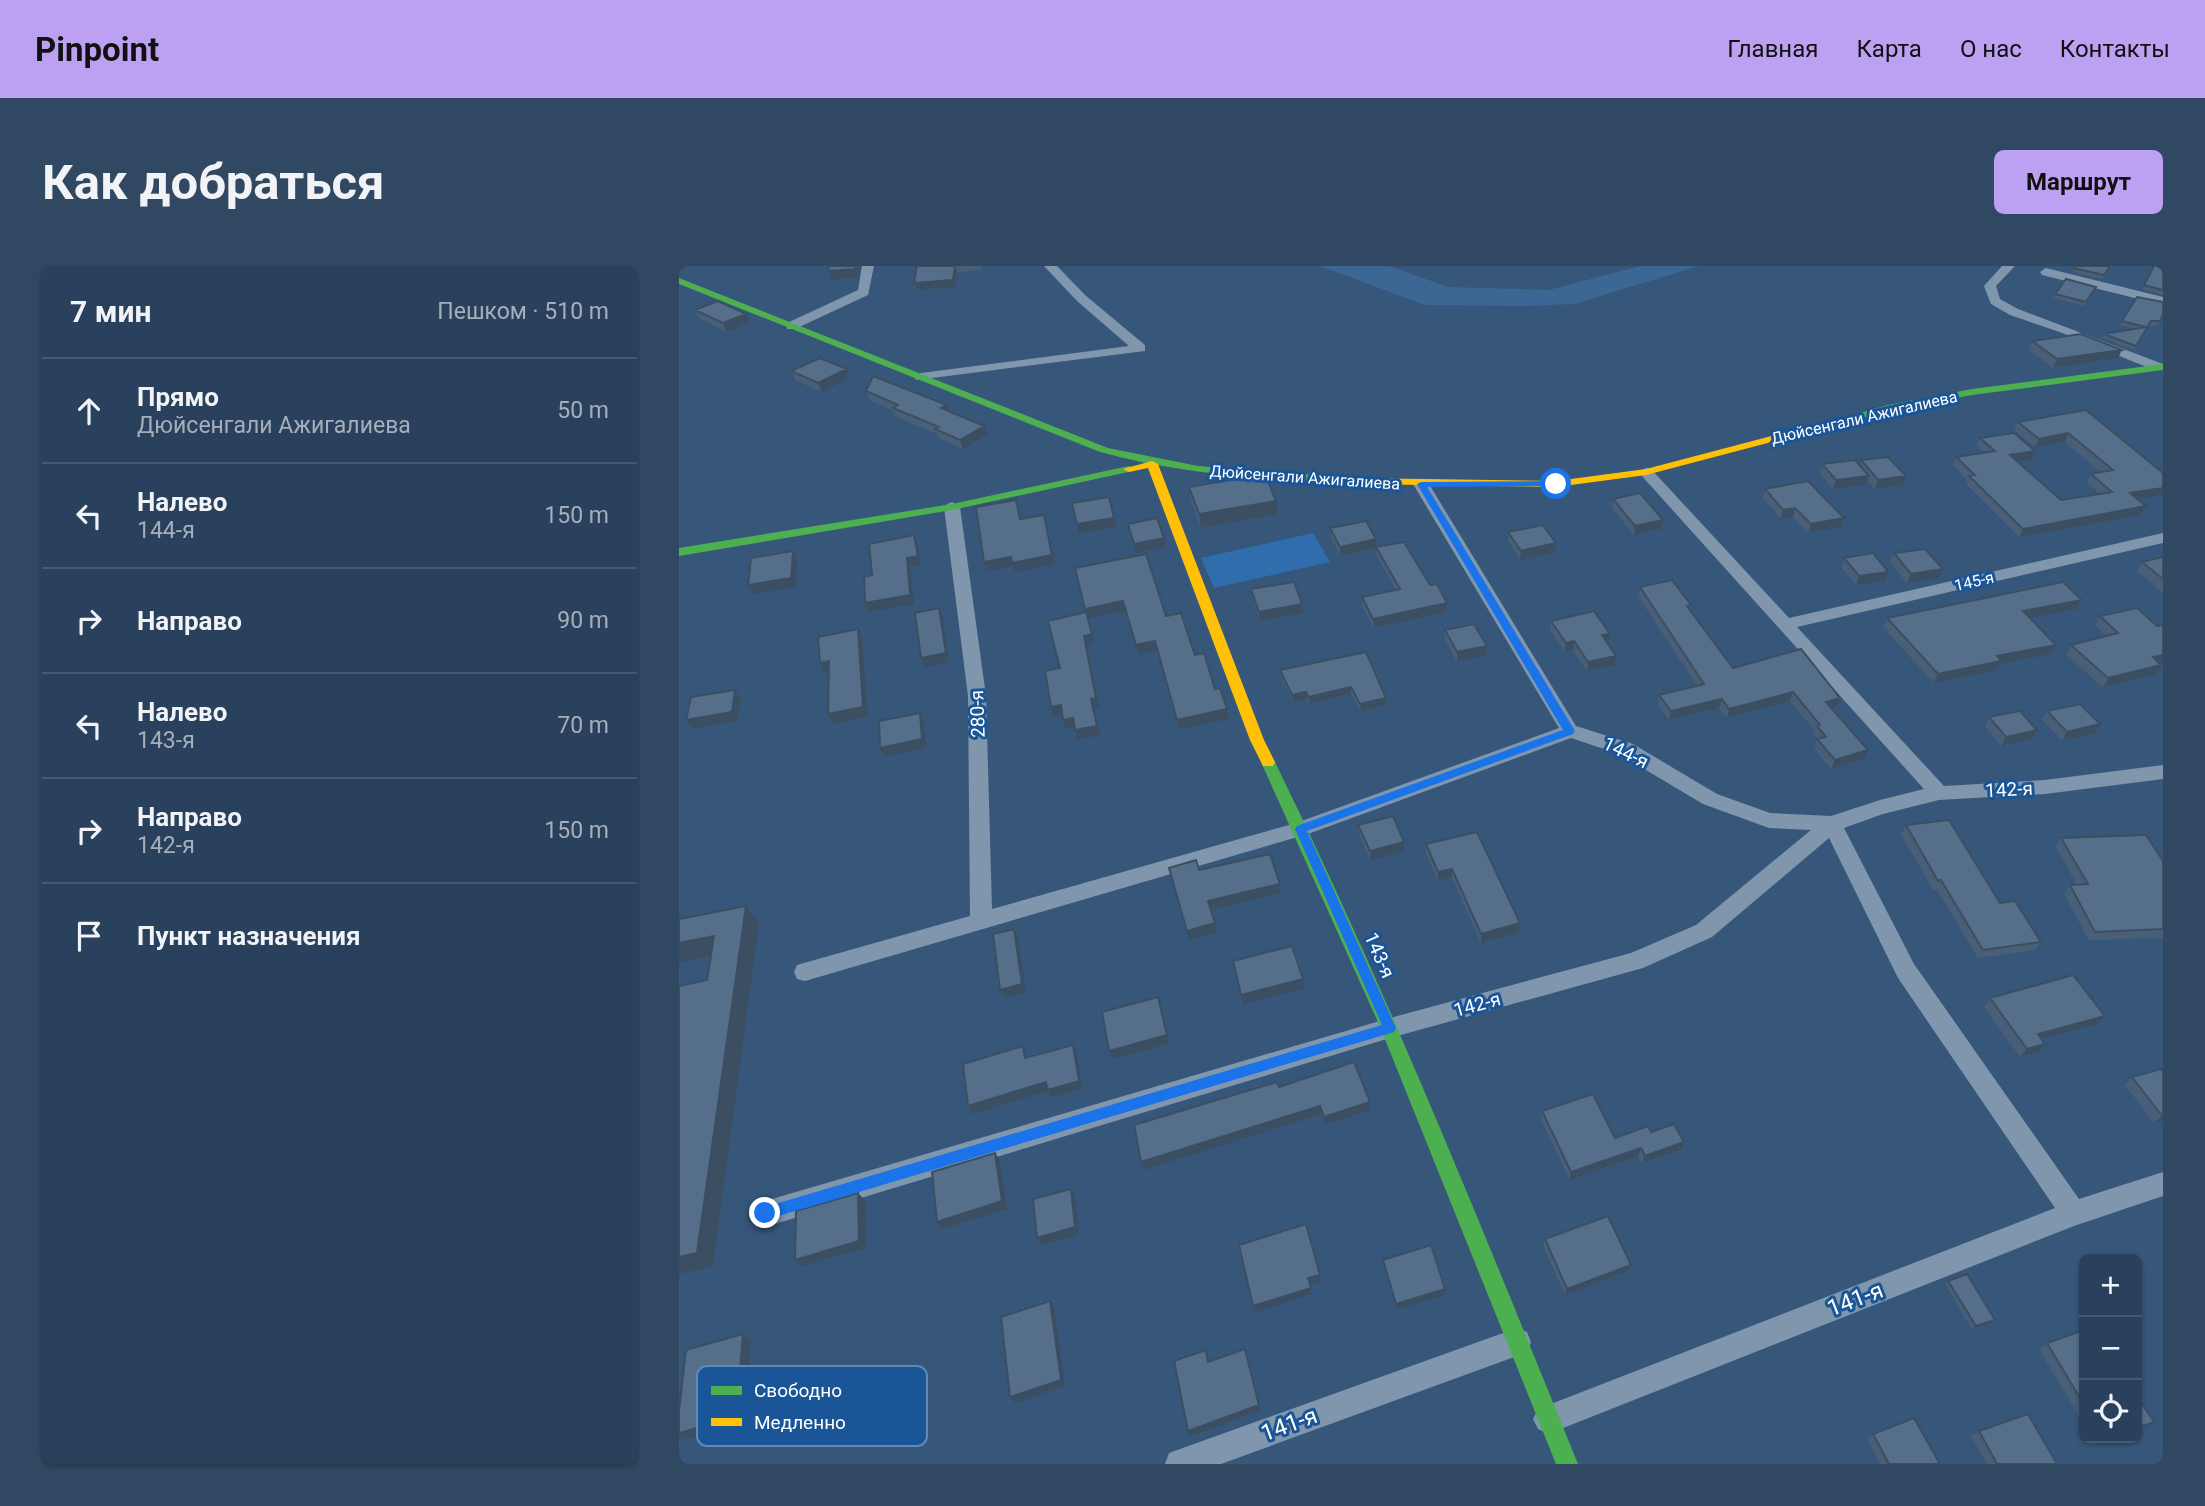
<!DOCTYPE html>
<html lang="ru">
<head>
<meta charset="utf-8">
<style>
  body { margin:0; font-family:Roboto,sans-serif; background:#314862; color:#f1f3f6 }
  .controls { position:absolute; right:21px; bottom:21px; display:grid; overflow:hidden; border-radius:10px; box-shadow:0 2px 5px #0004 }
  .controls button { width:63px; height:63px; display:grid; place-items:center; padding:0; border:0; border-bottom:2px solid #455a72; background:#29415c; color:#f1f3f6; font:35px sans-serif }
  .stop { position:absolute; width:21px; height:21px; margin:-16px; border:5px solid #1a73e8; border-radius:50%; background:#fff }
  .stop.end { background:#1a73e8; border-color:#fff; box-shadow:0 2px 7px #0008 }
  .list { margin:0; padding:0; list-style:none }
  h2 { display:flex; justify-content:space-between; align-items:center; height:91px; margin:0; padding:0 28px; font-size:30px }
  h2 small { font-size:23px; font-weight:400; color:#a5afbb }
  .list li { display:grid; grid-template-columns:46px 1fr auto; gap:21px; align-items:center; box-sizing:border-box; height:105px; padding:0 28px; border-top:2px solid #455a72 }
  .list b { display:block; font-size:26px; white-space:nowrap }
  .list p { margin:0; font-size:23px; white-space:nowrap; color:#a5afbb }
  .list em { font-size:23px; font-style:normal; color:#a5afbb }
  .icon { flex:none; width:38px; height:38px; fill:none; stroke:currentColor; stroke-width:2; stroke-linecap:round; stroke-linejoin:round }
  .map { position:relative; flex:none; width:1484px; height:1198px; overflow:hidden; border-radius:10px }
  header { display:flex; align-items:center; gap:42px; box-sizing:border-box; height:98px; padding:0 35px; background:#bca0f2; color:#111 }
  header strong { font-size:33px }
  nav { display:flex; gap:38px; margin-inline-start:auto; font-size:24px }
  .intro { display:flex; align-items:center; justify-content:space-between; box-sizing:border-box; height:168px; padding:0 42px }
  h1 { margin:0; font-size:49px }
  .button { padding:18px 32px; border-radius:10px; background:#bca0f2; color:#111; font-size:24px; font-weight:700 }
  main { display:flex; gap:42px; padding:0 42px }
  aside { flex:1; background:#29415c; border-radius:10px; box-shadow:0 2px 5px #0004 }
  .map>svg:first-child { display:block }
  .green { fill:#2f6dac }
  .water { fill:#3c6694 }
  .lines { fill:none; stroke-linecap:round; stroke-linejoin:round }
  .street { fill:#8096ad; fill-rule:evenodd }
  .fast { fill:#4caf50; fill-rule:evenodd }
  .slow { fill:#ffc107; fill-rule:evenodd }
  .wall { fill:#495f77 }
  .shaded-wall { fill:#3c4e61 }
  .building { fill:#556f8a; stroke:#3c4e61; stroke-width:2 }
  .route { fill:#1a73e8 }
  .labels { text-anchor:middle; stroke-width:6; stroke-linejoin:round; paint-order:stroke }
  .far-street-label { font-size:16px; fill:#fff; stroke:#1a5697 }
  .street-label { font-size:19px; fill:#fff; stroke:#1a5697 }
  .near-street-label { font-size:23px; fill:#fff; stroke:#1a5697 }
  .key { fill:#1a5697; stroke:#5f89b6; stroke-width:2 }
  .key-label { font-size:19px; fill:#fff }
</style>
</head>
<body>
<header>
<strong>Pinpoint</strong>
<nav><a>Главная</a><a>Карта</a><a>О нас</a><a>Контакты</a></nav>
</header>
<div class="intro"><h1>Как добраться</h1><a class="button">Маршрут</a></div>
<main>
<aside>
<h2>7 мин<small>Пешком · 510 m</small></h2>
<ul class="list">
<li><svg class="icon" aria-label="ahead" viewBox="0 0 24 24"><path d="M12 20V5M6 11l6-6 6 6"/></svg><div><b>Прямо</b><p>Дюйсенгали Ажигалиева</p></div><em>50 m</em></li>
<li><svg class="icon" aria-label="left" viewBox="0 0 24 24"><path d="M17 20v-9H6M10 6l-5 5 5 5"/></svg><div><b>Налево</b><p>144-я</p></div><em>150 m</em></li>
<li><svg class="icon" aria-label="right" viewBox="0 0 24 24"><path d="M7 20v-9h11M14 6l5 5-5 5"/></svg><div><b>Направо</b></div><em>90 m</em></li>
<li><svg class="icon" aria-label="left" viewBox="0 0 24 24"><path d="M17 20v-9H6M10 6l-5 5 5 5"/></svg><div><b>Налево</b><p>143-я</p></div><em>70 m</em></li>
<li><svg class="icon" aria-label="right" viewBox="0 0 24 24"><path d="M7 20v-9h11M14 6l5 5-5 5"/></svg><div><b>Направо</b><p>142-я</p></div><em>150 m</em></li>
<li><svg class="icon" aria-label="arrive" viewBox="0 0 24 24"><path d="M6 21V4h12l-3 4 3 4H6"/></svg><div><b>Пункт назначения</b></div></li>
</ul>
</aside>
<div class="map">
<svg width="1484" height="1198" viewBox="0 0 1484 1198">
  <rect width="100%" height="100%" fill="#37577a"/>
  <path class="green" d="M634 267 651 296 535 322 522 292Z"/>
  <path class="water" d="M641 0H710L769 21 870 24 961 0H1020L895 38 845 40 746 39Z"/>
  <g class="lines">
    <path class="street" d="M183 0H195L189 29 116 63H108V57L179 24Z
      M365 0H378L406 29 466 79V85L237 114 235 111 242 107 450 80 398 35Z
      M1323 0H1336L1317 20 1321 33 1339 43 1484 98V104H1475L1386 68 1331 49 1312 38 1305 20Z
      M1367 2 1484 31V39L1363 9 1361 6Z
      M967 202 972 203 1110 352 1484 267V277L1118 361 1265 520 1366 514 1484 499V513L1366 528 1260 534 1204 548 1165 562 1235 698 1400 933 1484 906V930L1395 960 869 1168 859 1163 854 1153 859 1143 1376 942 1219 712 1150 572 1033 671 964 702 711 772 86 961 77 957 73 948 77 939 86 935 711 752 952 687 1017 659 1132 564 1090 562 1024 538 940 488 892 472 629 568 126 715 118 713 115 706 118 699 291 650 289 430 265 241 268 238 273 236 281 241 307 430 313 643 617 557 880 462 734 218 742 213 750 218 897 460 954 478 1038 528 1091 547 1152 550 1201 534 1245 523 962 209 960 206Z
      M838 1062 848 1066 852 1076 848 1086 838 1090 542 1198H486L490 1187 501 1183Z"/>
    <path class="fast" d="M0 12 429 182 519 200 677 212 683 215 677 218C590 214 506 209 421 186L0 18Z
      M1484 98V104L1293 129 1210 145 1123 168 1118 165 1209 139 1293 123Z
      M450 200 454 201V205L273 244 0 290V282L273 238Z
      M589 491 596 496C708 725 803 962 899 1198H877L699 756 582 496Z"/>
    <path class="slow" d="M1123 162 1127 163V167L967 209 877 221 677 218 671 215 677 212 877 215 967 203Z
      M473 195 479 198 585 474 596 496 594 500H584L571 474 469 202 450 206 444 203Z"/>
  </g>
  <path class="wall" d="M238 0H302V4L278 6 277 21 238 24 235 17Z
    M1475 0H1484V29L1463 23Z
    M1395 2H1430L1423 13 1393 6Z
    M1415 25 1405 40 1374 32 1376 28Z
    M16 44 67 48 71 56 48 66 20 52Z
    M1484 50 1479 59 1470 60 1455 84 1423 72 1425 68 1456 63 1441 59 1443 55Z
    M1353 75 1439 92 1374 102 1350 84Z
    M168 103 171 112 143 126 116 114 112 105Z
    M187 125 270 145 308 169 284 183 260 172 258 168 217 151 214 145 191 134Z
    M1407 144 1484 207V229L1459 233 1467 240 1462 249 1340 271 1287 218 1288 214 1274 199 1277 191 1305 187 1298 180 1301 172 1353 194 1338 196 1382 234 1421 228 1408 216 1412 208 1422 206 1386 176 1356 181 1335 164 1339 156Z
    M1182 194 1227 210 1224 219 1196 223 1188 214 1187 219 1154 223 1141 207 1143 198 1180 199Z
    M510 221 599 248 522 262 512 234Z
    M1086 223 1162 261 1129 267 1114 251 1102 253 1084 232Z
    M934 233 982 263 955 269 933 242Z
    M651 262 697 273V281L767 346 695 362 683 340V331L717 324 698 290 697 282 661 290 652 271Z
    M829 266 876 286 841 294 829 275Z
    M1215 287 1264 303 1260 312 1228 317 1211 296Z
    M1484 291V327L1458 305 1463 296Z
    M1165 292 1206 315 1177 319 1162 301Z
    M961 321 1012 339 1011 343 1054 402 1158 441 1152 443 1189 484 1185 493 1152 503 1135 482 1138 473 1135 469 1136 465 1111 435 1048 452 1040 442 990 454 979 438 980 429 1018 420 959 330Z
    M572 323 624 347 581 355 574 333Z
    M1398 343 1351 352 1377 379 1372 388 1321 398 1318 404 1255 417 1204 361 1208 352Z
    M1421 350 1481 397 1477 408 1424 422 1387 388 1392 379 1427 370 1416 359Z
    M872 355 931 368 928 377 936 399 908 405 894 385 886 386 871 364Z
    M766 364 807 389 778 396 766 373Z
    M687 386 707 432V439L682 446 672 428 631 438 628 433 614 436 602 411 601 404Z
    M1368 445 1421 458 1416 467 1383 475 1363 454Z
    M1310 451 1353 473 1322 480 1306 460Z
    M679 559 725 576V585L691 594 680 568Z
    M1227 559 1362 676 1356 684 1299 692 1258 623 1254 624 1222 568Z
    M1382 572 1484 595V672L1410 674 1385 628 1391 619H1398L1377 581Z
    M747 578 840 666 802 677 773 611 759 615 747 587Z
    M1311 732 1426 750 1419 758 1363 773 1366 778 1360 786 1341 791 1305 741Z
    M1484 806V855L1475 857 1446 819 1453 811Z
    M863 845 936 872 972 866 1005 876 1002 884 963 897 959 890 891 914 862 853Z
    M866 973 952 999 949 1005 886 1029 864 980Z
    M704 994 766 1023V1029L718 1044 705 1000Z
    M1269 1015 1312 1057 1293 1063 1266 1018Z
    M1405 1064V1158L1360 1083 1368 1077Z
    M1300 1165 1378 1198H1308L1292 1170Z
    M1194 1168 1261 1198H1201L1188 1173Z
    M1414 1172H1436L1417 1178Z"/>
  <path class="shaded-wall" d="M176 0H181L179 11 152 14 149 5Z
    M276 0 278 6 277 21 238 24 235 17Z
    M67 48 71 56 48 66 44 57Z
    M1443 84 1439 92 1374 102 1378 93Z
    M168 103 171 112 143 126 139 117Z
    M268 139 270 147 262 142Z
    M305 160 308 169 284 183 281 174Z
    M1389 167 1386 176 1356 181 1360 173Z
    M1356 185 1353 194 1327 197 1331 189Z
    M1190 210 1187 219 1154 223 1157 214Z
    M1227 210 1224 219 1196 223 1199 214Z
    M1484 222V229L1446 235 1451 227Z
    M597 235 599 248 522 262 520 248Z
    M1467 240 1462 249 1340 271 1344 263Z
    M1116 242 1114 251 1102 253 1104 244Z
    M365 249 376 298 336 306 334 300 308 305 305 296Z
    M435 252 437 261 400 267 398 258Z
    M1165 252 1162 261 1129 267 1132 258Z
    M984 254 982 263 955 269 956 260Z
    M235 269 239 278 242 299 231 301 235 338 190 346 186 337 228 292Z
    M485 272 487 281 457 287 455 278Z
    M697 273V282L661 290V281Z
    M877 277 876 286 841 294 842 285Z
    M114 285 118 294 117 321 74 328 69 319Z
    M1264 303 1260 312 1228 317 1232 308Z
    M1209 306 1206 315 1177 319 1180 310Z
    M1403 334 1398 343 1339 354 1344 345Z
    M444 335 446 345 409 352 406 343Z
    M768 337 767 346 695 362 694 353Z
    M623 338 624 347 581 355 580 346Z
    M260 342 264 351 270 396 246 401 242 392Z
    M179 363 183 372 189 450 154 458 149 448Z
    M413 368 416 377 408 379 420 441 415 442 421 469 399 474 396 464 412 433 405 370Z
    M931 368 929 377 922 378 923 369Z
    M476 375 478 384 460 388 457 379Z
    M895 375 894 385 886 386 887 377Z
    M1377 379 1372 388 1321 398 1318 404 1255 417 1259 408 1318 390Z
    M808 380 807 389 778 396V386Z
    M1484 389V397L1468 400 1474 391Z
    M937 390 936 399 908 405 909 396Z
    M150 395 154 404 145 406 141 397Z
    M1482 399 1477 408 1424 422 1429 412Z
    M672 421V428L631 438 630 431Z
    M56 424 62 433 58 455 13 463 7 454Z
    M627 426 628 433 614 436 613 429Z
    M1114 426 1111 435 1048 452 1050 443Z
    M707 432V439L682 446 681 438Z
    M1161 432 1158 441 1143 445 1147 436Z
    M1043 433 1040 442 990 454 992 445Z
    M382 439 384 448 375 450 372 441Z
    M548 443 550 453 500 463 498 454Z
    M241 447 245 456 247 482 206 491 201 482Z
    M394 452 397 461 387 463 384 454Z
    M1421 458 1416 467 1383 475 1388 466Z
    M1358 464 1353 473 1322 480 1327 471Z
    M1189 484 1185 493 1152 503 1156 494Z
    M725 576V585L691 594V585Z
    M773 603V611L759 615V606Z
    M601 618 602 627 531 644 529 635Z
    M67 640 80 657 34 1000 0 1008V991Z
    M536 657 538 666 510 674 508 665Z
    M841 657 840 666 802 677V668Z
    M335 663 339 672 347 726 326 732 321 724Z
    M35 670 48 687 0 696V677Z
    M624 713 625 722 564 738 562 729Z
    M479 731 491 777 434 793 430 785Z
    M1426 750 1419 758 1353 776 1359 768Z
    M1366 778 1360 786 1341 791 1348 783Z
    M394 779 398 787 403 823 372 831 369 825 294 848 289 840Z
    M691 836V844L646 859 645 851Z
    M641 840 642 848 465 904 462 896Z
    M1484 849V855L1475 857 1483 850Z
    M1005 876 1002 884 963 897 966 890Z
    M962 882 959 890 891 914 892 906Z
    M316 887 321 894 328 943 263 963 258 956Z
    M392 923 396 930 400 968 362 979 358 972Z
    M179 927 186 934 187 982 123 1000 116 994Z
    M952 999 949 1005 886 1029 888 1023Z
    M641 1009 642 1016 631 1019 629 1012Z
    M632 1022 633 1028 576 1046 574 1040Z
    M766 1023V1029L718 1044 717 1038Z
    M371 1035 375 1041 386 1120 336 1137 331 1131Z
    M1316 1054 1312 1057 1293 1063 1297 1060Z
    M64 1068 72 1074 66 1156 7 1173 0 1169V1167Z
    M566 1083 582 1144 512 1170 509 1165Z
    M1430 1172H1436L1417 1178 1426 1173Z"/>
  <path class="building" d="M150 0H176V3L149 5Z
    M238 0H276L274 14 235 17Z
    M1396 0H1431L1425 9 1395 2Z
    M1475 0H1484V24L1465 19Z
    M1387 13 1417 21 1407 36 1376 28Z
    M1458 31 1484 36V49L1481 55H1472L1457 80 1425 68 1467 61 1443 55Z
    M39 35 67 48 44 57 16 44Z
    M1402 68 1443 84 1378 93 1353 75Z
    M141 92 168 103 139 117 112 105Z
    M194 110 268 139 262 142 305 160 281 174 256 163 260 161 214 142 219 139 187 125Z
    M1407 144 1484 207V222L1451 227 1467 240 1344 263 1290 210 1296 209 1277 191 1316 185 1301 172 1335 167 1356 185 1331 189 1382 234 1433 226 1412 208 1434 204 1389 167 1360 173 1339 156Z
    M1209 191 1227 210 1199 214 1182 194Z
    M1176 194 1190 210 1157 214 1143 198Z
    M586 208 597 235 520 248 510 221Z
    M1129 215 1165 252 1132 258 1116 242 1104 244 1086 223Z
    M961 227 984 254 956 260 934 233Z
    M430 231 435 252 398 258 393 237Z
    M337 234 341 253 365 249 373 289 333 297 332 291 305 296 297 241Z
    M478 252 485 272 455 278 449 258Z
    M687 255 697 273 661 281 651 262Z
    M864 259 877 277 842 285 829 266Z
    M235 269 239 290 228 292 231 329 186 337 185 311 193 309 190 278Z
    M725 276 751 319 758 318 768 337 694 353 683 331 721 323 697 281Z
    M1246 283 1264 303 1232 308 1215 287Z
    M114 285 112 312 69 319 72 292Z
    M1194 287 1209 306 1180 310 1165 292Z
    M467 288 487 350 502 347 516 389 525 387 536 423 541 422 548 443 498 454 476 375 457 379 444 335 406 343 396 302Z
    M1484 291V313L1463 296Z
    M993 314 1012 339 1008 340 1054 402 1122 383 1161 432 1147 436 1189 484 1156 494 1138 473 1147 471 1138 460 1141 459 1114 426 1050 443 1043 433 992 445 980 429 1025 418 961 321Z
    M615 316 623 338 580 346 572 323Z
    M1384 316 1403 334 1344 345 1377 379 1318 390 1322 395 1259 408 1208 352Z
    M260 342 267 387 242 392 236 347Z
    M1458 342 1478 360 1484 359V389L1474 391 1482 399 1429 412 1392 379 1439 367 1421 350Z
    M915 345 931 368 923 369 937 390 909 396 895 375 887 377 872 355Z
    M407 346 413 368 405 370 417 432 412 433 418 460 396 464 394 452 384 454 382 439 372 441 366 405 381 402 369 355Z
    M795 358 808 380 778 386 766 364Z
    M179 363 184 441 149 448 150 395 141 397 139 371Z
    M687 386 707 432 681 438 672 421 630 431 627 426 613 429 601 404Z
    M56 424 53 446 7 454 12 431Z
    M1401 438 1421 458 1388 466 1368 445Z
    M1341 445 1358 464 1327 471 1310 451Z
    M241 447 243 473 201 482 200 455Z
    M714 550 725 576 691 585 679 559Z
    M1270 554 1321 637 1336 635 1362 676 1304 684 1262 614 1259 615 1227 559Z
    M798 566 841 657 802 668 773 603 759 606 747 578Z
    M1467 569 1484 595V663L1416 666 1391 619 1409 618 1382 572Z
    M591 588 601 618 529 635 536 657 508 665 490 602 517 594 520 604Z
    M67 640 18 987 0 991V720L28 714 35 670 0 677V653Z
    M335 663 343 718 321 724 314 668Z
    M613 680 624 713 562 729 554 695Z
    M1394 709 1426 750 1359 768 1366 778 1348 783 1311 732Z
    M479 731 488 769 430 785 423 746Z
    M394 779 400 815 369 824 367 816 289 840 284 798 344 780 346 792Z
    M675 796 691 836 645 851 641 840 462 896 455 859 598 816 600 821Z
    M1482 803 1484 806V849L1483 850 1453 811Z
    M914 828 936 872 969 860 972 866 995 858 1005 876 966 890 962 882 892 906 863 845Z
    M316 887 323 935 258 956 253 906Z
    M392 923 396 961 358 972 354 933Z
    M179 927 180 975 116 994 117 945Z
    M929 950 952 999 888 1023 866 973Z
    M627 958 641 1009 629 1012 632 1022 574 1040 560 979Z
    M752 979 766 1023 717 1038 704 994Z
    M1288 1008 1316 1054 1297 1060 1269 1015Z
    M371 1035 382 1114 331 1131 322 1051Z
    M1405 1064V1139L1368 1077Z
    M64 1068 57 1151 0 1167V1145L7 1084Z
    M566 1083 580 1139 509 1165 495 1095 527 1084 529 1096Z
    M1458 1130 1475 1156 1458 1162Z
    M1349 1148 1378 1198H1318L1300 1165Z
    M1235 1152 1261 1198H1210L1194 1168Z"/>
  <path class="route" d="M877 215 879 220 748 221 896 465 894 468 628 565 717 762 715 766 86 954 81 952 79 947 86 941 703 759 616 563 618 560 884 464 738 218 742 216Z"/>
  <g class="labels">
    <g class="far-street-label">
      <text transform="translate(1185 151) rotate(-13)" y="6">Дюйсенгали Ажигалиева</text>
      <text transform="translate(626 211) rotate(4)" y="6">Дюйсенгали Ажигалиева</text>
      <text transform="translate(1295 315) rotate(-13)" y="6">145-я</text>
    </g>
    <g class="street-label">
      <text transform="translate(298 448) rotate(-92)" y="7">280-я</text>
      <text transform="translate(947 486) rotate(26)" y="7">144-я</text>
      <text transform="translate(1330 523) rotate(-3)" y="7">142-я</text>
      <text transform="translate(701 689) rotate(66)" y="7">143-я</text>
      <text transform="translate(798 738) rotate(-15)" y="7">142-я</text>
    </g>
    <g class="near-street-label">
      <text transform="translate(1176 1033) rotate(-21)" y="8">141-я</text>
      <text transform="translate(610 1158) rotate(-20)" y="8">141-я</text>
    </g>
  </g>
  <rect x="18" y="1100" width="230" height="80" rx="10" class="key"/>
  <rect x="32" y="1120" width="31" height="9" fill="#4caf50"/>
  <rect x="32" y="1152" width="31" height="8" fill="#ffc107"/>
  <g class="key-label">
    <text x="75" y="1131">Свободно</text>
    <text x="75" y="1163">Медленно</text>
  </g>
</svg>
<div class="controls">
<button>+</button>
<button>−</button>
<button><svg class="icon" aria-label="locate" viewBox="0 0 24 24"><circle cx="12" cy="12" r="6"/><path d="M12 2v4M12 18v4M2 12h4M18 12h4"/></svg></button>
</div>
<div class="stop" style="left:877px;top:218px"></div>
<div class="stop end" style="left:86px;top:947px"></div>
</div>
</main>
</body>
</html>
